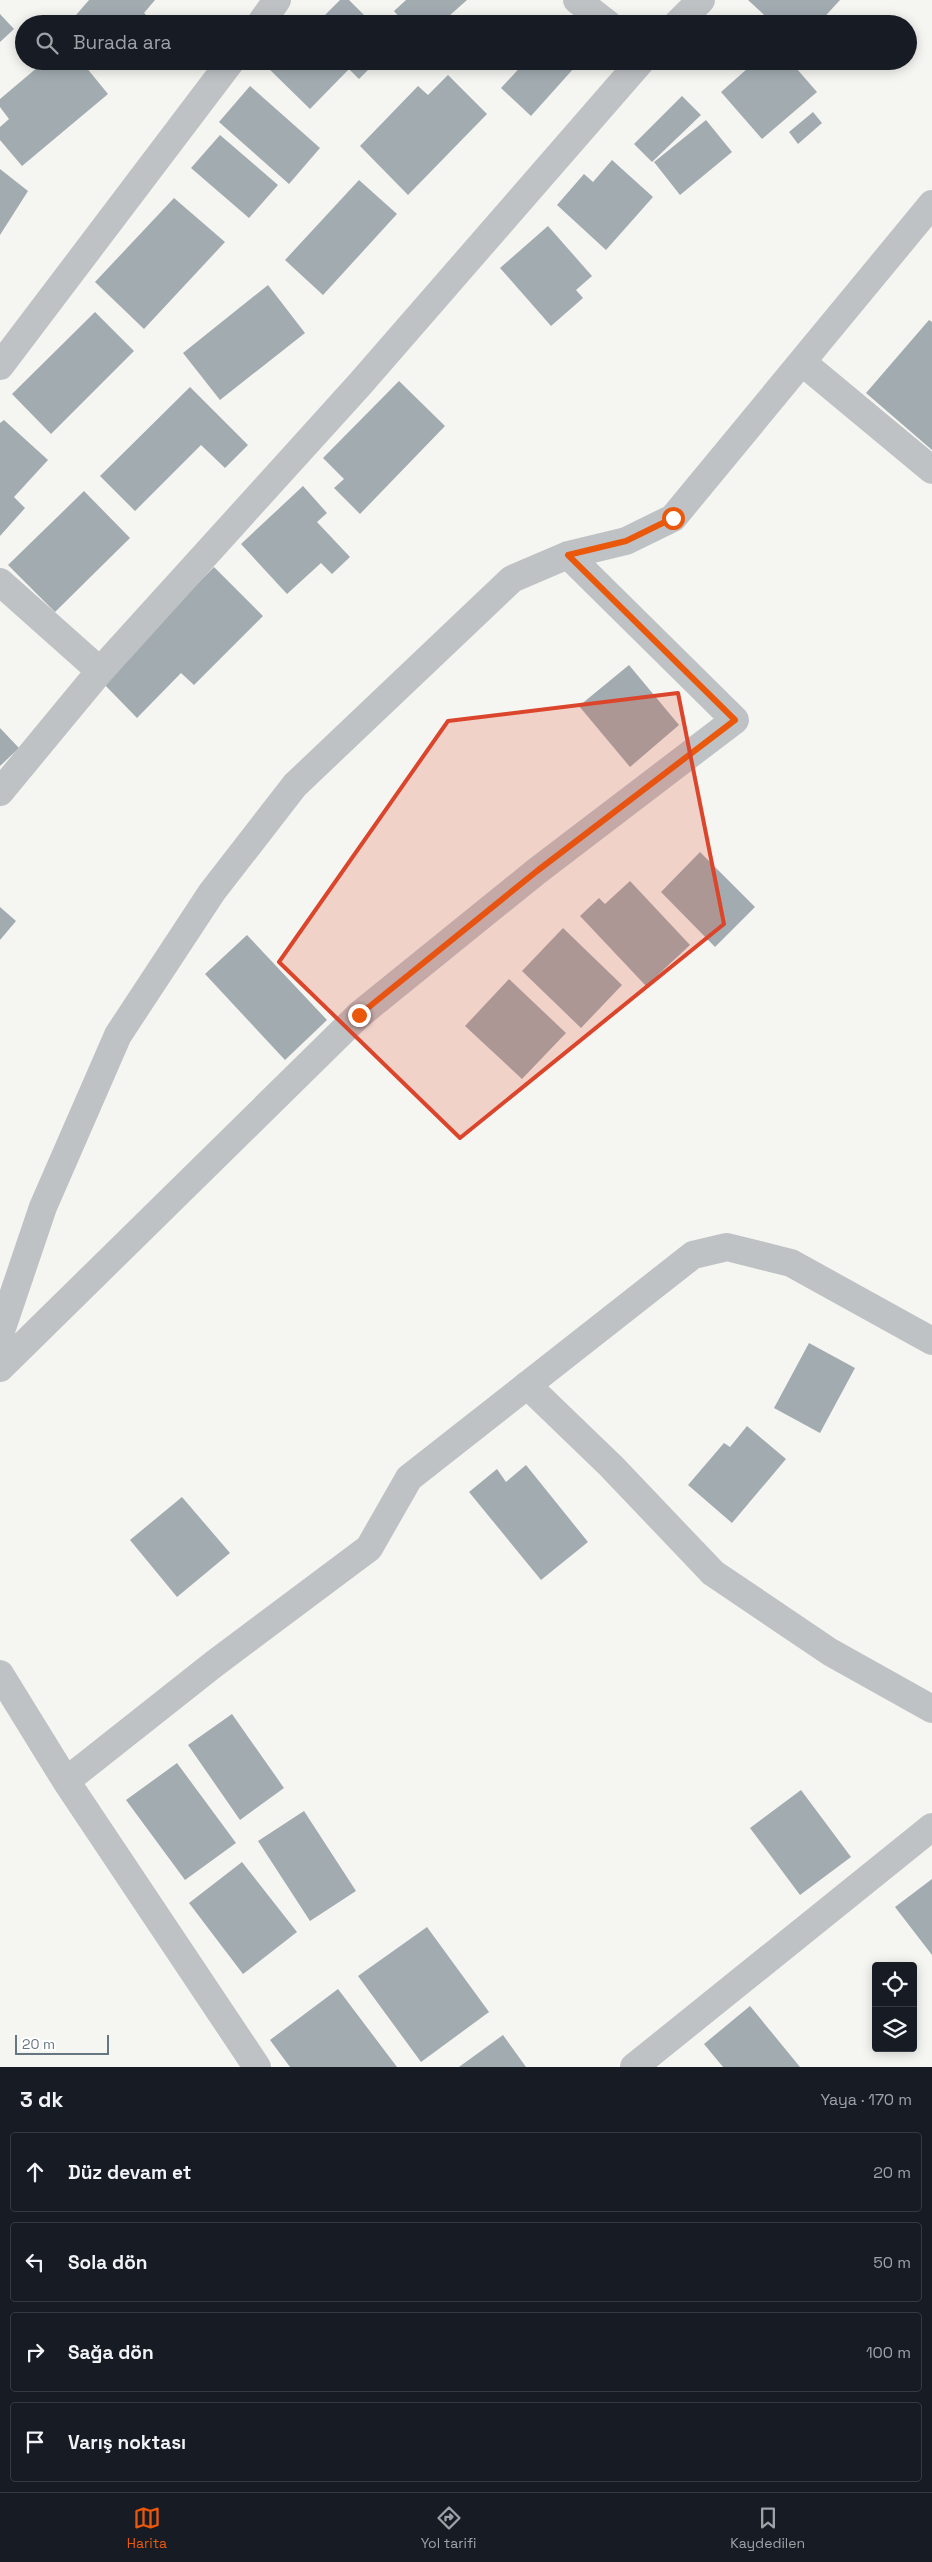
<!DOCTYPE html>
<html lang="tr">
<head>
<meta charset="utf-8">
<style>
  body { margin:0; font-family:"Space Grotesk",sans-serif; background:#242831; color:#f1f3f6 }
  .controls { position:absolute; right:15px; bottom:15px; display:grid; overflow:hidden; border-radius:5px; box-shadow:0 2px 12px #0003 }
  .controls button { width:45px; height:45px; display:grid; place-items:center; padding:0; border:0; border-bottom:1px solid #363941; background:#171b24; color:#f1f3f6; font:25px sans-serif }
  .scale { position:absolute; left:15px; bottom:12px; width:94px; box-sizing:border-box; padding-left:5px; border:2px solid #657781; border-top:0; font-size:14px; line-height:18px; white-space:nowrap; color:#657781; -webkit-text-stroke:4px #fff; paint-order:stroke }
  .stop { position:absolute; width:15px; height:15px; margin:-11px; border:4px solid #ea580c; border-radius:50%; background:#fff }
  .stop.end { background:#ea580c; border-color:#fff; box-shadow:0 1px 5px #0008 }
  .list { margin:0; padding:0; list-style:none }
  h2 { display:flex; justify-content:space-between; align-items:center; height:65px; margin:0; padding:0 20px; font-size:21px }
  h2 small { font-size:16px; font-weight:400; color:#9ea1a6 }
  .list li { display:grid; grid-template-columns:32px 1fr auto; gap:15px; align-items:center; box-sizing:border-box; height:80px; margin:0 10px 10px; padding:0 10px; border:1px solid #363941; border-radius:5px }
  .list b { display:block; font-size:19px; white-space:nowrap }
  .list em { font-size:16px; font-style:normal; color:#9ea1a6 }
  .icon { flex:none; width:28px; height:28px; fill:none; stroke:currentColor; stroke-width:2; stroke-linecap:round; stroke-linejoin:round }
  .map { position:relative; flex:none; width:932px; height:2067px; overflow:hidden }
  .search { position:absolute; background:#171b24; box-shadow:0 2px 12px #0003; left:15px; right:15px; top:15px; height:55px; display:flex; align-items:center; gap:12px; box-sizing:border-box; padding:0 18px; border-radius:28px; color:#9ea1a6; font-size:19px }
  .sheet { height:425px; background:#171b24 }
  nav { display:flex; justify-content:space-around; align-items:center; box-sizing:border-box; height:70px; border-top:1px solid #363941; background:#171b24; font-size:14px; color:#9ea1a6 }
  nav a { display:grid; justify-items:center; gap:2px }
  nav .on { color:#ea580c }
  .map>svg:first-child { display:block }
  .building { fill:#a2acb0 }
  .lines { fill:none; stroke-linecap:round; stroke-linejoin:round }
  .minor { stroke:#bec2c5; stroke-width:28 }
  .route { stroke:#ea580c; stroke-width:6 }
  .marked { fill:#db452b; fill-opacity:0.2; stroke:#db452b; stroke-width:4; stroke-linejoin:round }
</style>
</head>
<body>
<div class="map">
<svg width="932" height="2067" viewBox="0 0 932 2067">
  <rect width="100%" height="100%" fill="#f5f5f1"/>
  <path class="building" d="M89 0H155L144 13 156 24H72L70 22Z
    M340 0H349L373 24H316Z
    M406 0H467L440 24H405L394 11Z
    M748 0H840L818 24H774Z
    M0 14 14 29 0 42Z
    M45 61H81L108 94 22 166 0 140V127L9 119 0 107V99Z
    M269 61H377L359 79 349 69 310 109 265 65Z
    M526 61H567L574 68 531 116 501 88Z
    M756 61H790L817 92 762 139 721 92Z
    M448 75 487 114 408 195 360 146 418 86 428 95Z
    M250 86 320 148 289 184 219 122Z
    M682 96 701 115 652 162 634 144Z
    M813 112 822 123 798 144 789 132Z
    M706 120 732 152 680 195 654 162Z
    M220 135 278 185 249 218 191 168Z
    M612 160 653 197 606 250 557 205 584 174 593 182Z
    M0 169 28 191 0 235Z
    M359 180 397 214 323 295 285 260Z
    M174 198 225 242 144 329 95 282Z
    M548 226 592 276 576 290 583 298 551 326 500 268Z
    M268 285 305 333 220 400 183 353Z
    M95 312 134 351 51 434 12 394Z
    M929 320 932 322V450L866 393Z
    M399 381 445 426 360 514 334 488 344 479 323 458Z
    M190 387 248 445 225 468 201 445 135 511 100 476Z
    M4 420 48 460 14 497 25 508 0 536V423Z
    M303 486 327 513 317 522 350 557 332 574 321 563 287 594 241 544Z
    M84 491 130 538 55 612 8 565Z
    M214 567 263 616 194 685 181 673 137 718 101 681Z
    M629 665 679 725 630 767 579 706Z
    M0 728 19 748 0 766Z
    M700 852 755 907 715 947 661 892Z
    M630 881 690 945 646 986 580 916 599 898 605 904Z
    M0 907 16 921 0 940Z
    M563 928 622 985 581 1028 522 971Z
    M247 935 327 1020 285 1060 205 974Z
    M509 979 566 1033 522 1079 465 1026Z
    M809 1343 855 1368 820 1433 774 1408Z
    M747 1426 786 1459 732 1523 688 1485 724 1443 730 1447Z
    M526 1465 588 1542 541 1580 469 1492 497 1469 506 1482Z
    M182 1497 230 1553 177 1597 130 1540Z
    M232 1714 284 1788 240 1820 188 1745Z
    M177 1763 236 1843 185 1880 126 1800Z
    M801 1790 851 1857 800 1895 750 1828Z
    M304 1811 356 1891 310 1921 258 1841Z
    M242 1862 297 1932 243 1974 189 1903Z
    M932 1879V1955L895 1907Z
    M427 1927 489 2012 421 2062 358 1976Z
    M338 1989 397 2067H290L270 2040Z
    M750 2006 800 2067H723L704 2044Z
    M503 2035 526 2067H459Z"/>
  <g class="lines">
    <path class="minor" d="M577 0 608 24
      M260 24 277 0
      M677 24 701 0
      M802 362 932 470
      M0 366 231 61
      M0 582 100 671
      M0 792 100 671 360 384 641 61
      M0 1334 43 1207 118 1035 212 892 295 785 512 579 568 555 626 541 673 518 932 204
      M0 1368 359 1015 537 871 735 720 568 555
      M527 1385 611 1466 713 1573 830 1652 932 1709
      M0 1674 66 1781 257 2067
      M66 1781 214 1664 369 1548 409 1478 693 1255 727 1247 791 1263 932 1341
      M634 2067 932 1827"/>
  </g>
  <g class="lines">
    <path class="route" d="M359 1015 537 871 735 720 568 555 626 541 673 518"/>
  </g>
  <path class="marked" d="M678 693 724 924 460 1138 279 962 448 721Z"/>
</svg>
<div class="controls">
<button><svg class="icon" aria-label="locate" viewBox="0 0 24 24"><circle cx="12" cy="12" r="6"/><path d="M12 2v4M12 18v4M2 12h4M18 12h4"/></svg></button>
<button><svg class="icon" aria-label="layers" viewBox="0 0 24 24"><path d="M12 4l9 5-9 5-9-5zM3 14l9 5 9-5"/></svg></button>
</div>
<div class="scale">20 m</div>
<div class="stop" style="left:673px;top:518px"></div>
<div class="stop end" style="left:359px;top:1015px"></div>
<div class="search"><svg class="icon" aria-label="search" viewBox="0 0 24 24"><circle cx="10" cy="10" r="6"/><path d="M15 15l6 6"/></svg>Burada ara</div>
</div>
<section class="sheet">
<h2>3 dk<small>Yaya · 170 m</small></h2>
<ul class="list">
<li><svg class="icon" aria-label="ahead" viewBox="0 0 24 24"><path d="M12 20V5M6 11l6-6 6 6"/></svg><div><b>Düz devam et</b></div><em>20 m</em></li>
<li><svg class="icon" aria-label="left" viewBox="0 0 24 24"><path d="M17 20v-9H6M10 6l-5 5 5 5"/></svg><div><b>Sola dön</b></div><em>50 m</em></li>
<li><svg class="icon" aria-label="right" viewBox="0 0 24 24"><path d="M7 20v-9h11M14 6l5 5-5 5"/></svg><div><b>Sağa dön</b></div><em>100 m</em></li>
<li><svg class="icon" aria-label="arrive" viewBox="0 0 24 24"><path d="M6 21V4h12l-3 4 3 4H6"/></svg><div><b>Varış noktası</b></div></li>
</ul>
</section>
<nav>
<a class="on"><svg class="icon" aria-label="map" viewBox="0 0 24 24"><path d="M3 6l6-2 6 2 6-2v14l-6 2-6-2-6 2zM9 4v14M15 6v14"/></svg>Harita</a>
<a><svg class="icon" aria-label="directions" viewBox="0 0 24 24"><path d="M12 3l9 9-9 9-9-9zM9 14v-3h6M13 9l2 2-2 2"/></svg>Yol tarifi</a>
<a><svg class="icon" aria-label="saved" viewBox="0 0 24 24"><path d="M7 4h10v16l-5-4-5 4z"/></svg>Kaydedilen</a>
</nav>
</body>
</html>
